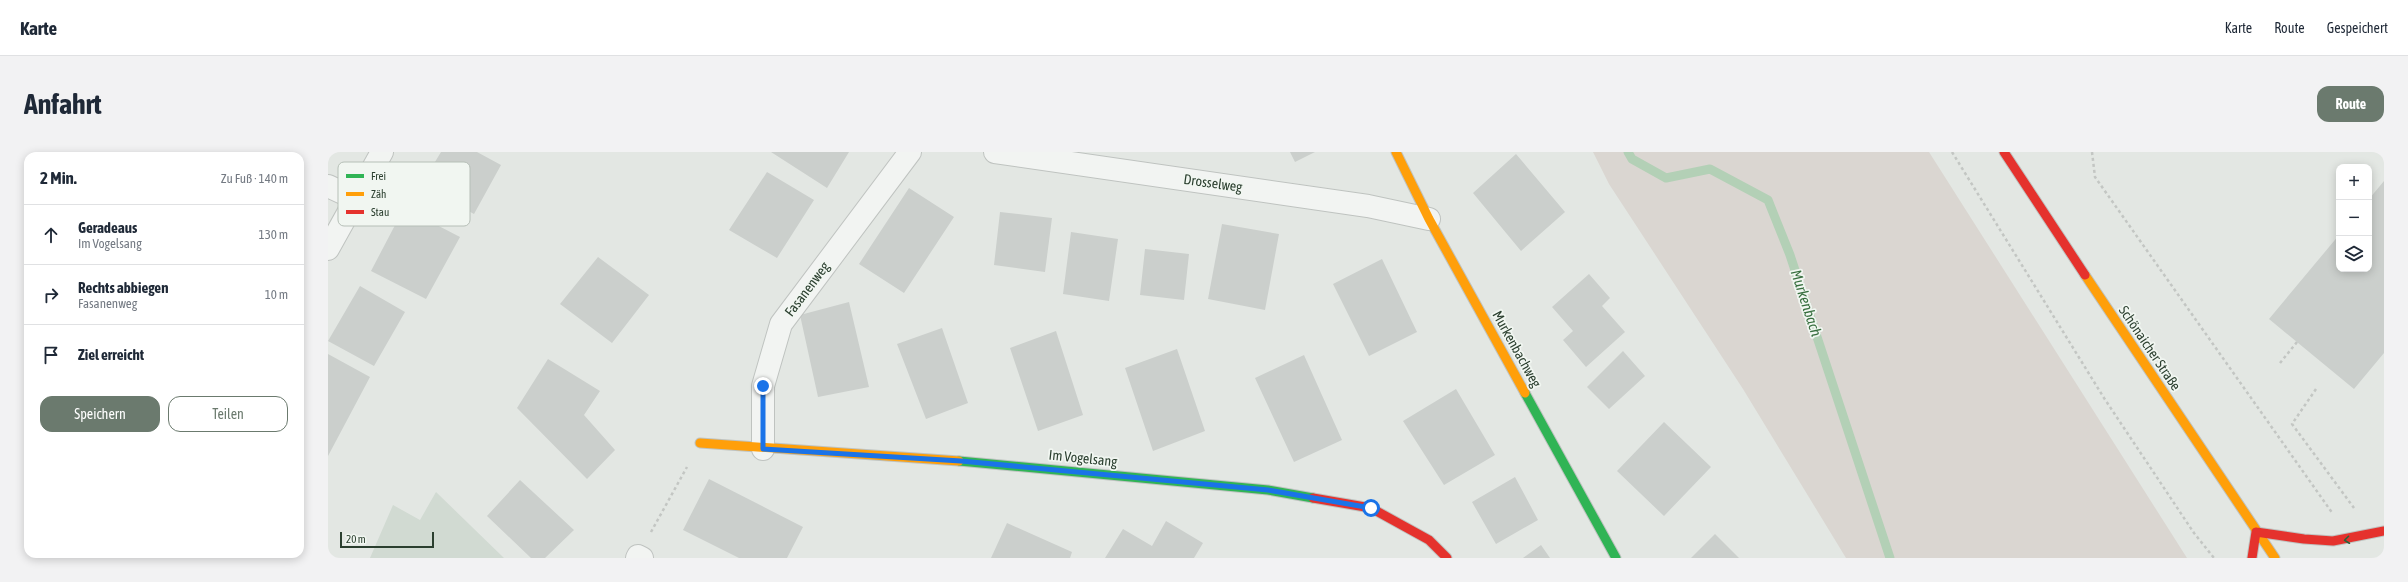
<!DOCTYPE html>
<html lang="de">
<head>
<meta charset="utf-8">
<style>
  body { margin:0; font-family:"Asap Condensed",sans-serif; background:#f2f2f3; color:#1f2937 }
  .controls { position:absolute; right:12px; top:12px; display:grid; overflow:hidden; border-radius:8px; box-shadow:0 2px 10px #0003 }
  .controls button { width:36px; height:36px; display:grid; place-items:center; padding:0; border:0; border-bottom:1px solid #e0e1e3; background:#fff; color:#1f2937; font:20px sans-serif }
  .scale { position:absolute; left:12px; bottom:10px; width:94px; box-sizing:border-box; padding-left:4px; border:2px solid #2b3f2f; border-top:0; font-size:11px; line-height:14px; white-space:nowrap; color:#2b3f2f; -webkit-text-stroke:3px #f1f6f1; paint-order:stroke }
  .stop { position:absolute; width:12px; height:12px; margin:-9px; border:3px solid #1a73e8; border-radius:50%; background:#fff }
  .stop.end { background:#1a73e8; border-color:#fff; box-shadow:0 1px 4px #0008 }
  .list { margin:0; padding:0; list-style:none }
  h2 { display:flex; justify-content:space-between; align-items:center; height:52px; margin:0; padding:0 16px; font-size:17px }
  h2 small { font-size:13px; font-weight:400; color:#747a83 }
  .list li { display:grid; grid-template-columns:26px 1fr auto; gap:12px; align-items:center; box-sizing:border-box; height:60px; padding:0 16px; border-top:1px solid #e0e1e3 }
  .list b { display:block; font-size:15px; white-space:nowrap }
  .list p { margin:0; font-size:13px; white-space:nowrap; color:#747a83 }
  .list em { font-size:13px; font-style:normal; color:#747a83 }
  .actions { display:flex; gap:8px; padding:12px 16px }
  .actions a { flex:1; padding:9px 0; border:1px solid #6b7a6e; border-radius:12px; text-align:center; font-size:14px; color:#6b7a6e }
  .actions .main { background:#6b7a6e; color:#fff }
  .icon { flex:none; width:22px; height:22px; fill:none; stroke:currentColor; stroke-width:2; stroke-linecap:round; stroke-linejoin:round }
  .map { position:relative; flex:none; width:2056px; height:406px; overflow:hidden; border-radius:12px }
  header { display:flex; align-items:center; gap:24px; box-sizing:border-box; height:56px; padding:0 20px; background:#fff; border-bottom:1px solid #e0e1e3 }
  header strong { font-size:19px }
  nav { display:flex; gap:22px; margin-inline-start:auto; font-size:14px }
  .intro { display:flex; align-items:center; justify-content:space-between; box-sizing:border-box; height:96px; padding:0 24px }
  h1 { margin:0; font-size:28px }
  .button { padding:10px 18px; border-radius:12px; background:#6b7a6e; color:#fff; font-size:14px; font-weight:700 }
  main { display:flex; gap:24px; padding:0 24px }
  aside { flex:1; background:#fff; border-radius:12px; box-shadow:0 2px 10px #0003 }
  .map>svg:first-child { display:block }
  .built { fill:#d1dad2 }
  .green { fill:#dad6d1 }
  .lines { fill:none; stroke-linecap:round; stroke-linejoin:round }
  .stream { stroke:#b3d0b6; stroke-width:9 }
  .building { fill:#cbcfcc }
  .street-casing { stroke:#bfc3c0; stroke-width:24 }
  .fast-casing { stroke:#bfc3c0; stroke-width:11 }
  .slow-casing { stroke:#bfc3c0; stroke-width:11 }
  .jam-casing { stroke:#bfc3c0; stroke-width:11 }
  .path { stroke:#c3c6c3; stroke-width:2.5; stroke-dasharray:3 3; stroke-linecap:butt }
  .street { stroke:#f2f4f2; stroke-width:22 }
  .fast { stroke:#30b455; stroke-width:9 }
  .slow { stroke:#ff9f0a; stroke-width:9 }
  .jam { stroke:#e5322d; stroke-width:9 }
  .oneway { stroke:#2c623a }
  .route { stroke:#1a73e8; stroke-width:5 }
  .labels { text-anchor:middle; stroke-width:3.5; stroke-linejoin:round; paint-order:stroke }
  .street-label { font-size:14px; fill:#2b3f2f; stroke:#f1f6f1 }
  .water-label { font-size:15px; font-style:italic; fill:#386f3f; stroke:#f1f6f1 }
  .key { fill:#f1f6f1; stroke:#b6bfb7; stroke-width:1 }
  .key-label { font-size:11px; fill:#2b3f2f }
</style>
</head>
<body>
<header>
<strong>Karte</strong>
<nav><a>Karte</a><a>Route</a><a>Gespeichert</a></nav>
</header>
<div class="intro"><h1>Anfahrt</h1><a class="button">Route</a></div>
<main>
<aside>
<h2>2 Min.<small>Zu Fuß · 140 m</small></h2>
<ul class="list">
<li><svg class="icon" aria-label="ahead" viewBox="0 0 24 24"><path d="M12 20V5M6 11l6-6 6 6"/></svg><div><b>Geradeaus</b><p>Im Vogelsang</p></div><em>130 m</em></li>
<li><svg class="icon" aria-label="right" viewBox="0 0 24 24"><path d="M7 20v-9h11M14 6l5 5-5 5"/></svg><div><b>Rechts abbiegen</b><p>Fasanenweg</p></div><em>10 m</em></li>
<li><svg class="icon" aria-label="arrive" viewBox="0 0 24 24"><path d="M6 21V4h12l-3 4 3 4H6"/></svg><div><b>Ziel erreicht</b></div></li>
</ul>
<div class="actions"><a class="main">Speichern</a><a>Teilen</a></div>
</aside>
<div class="map">
<svg width="2056" height="406" viewBox="0 0 2056 406">
  <rect width="100%" height="100%" fill="#e3e7e3"/>
  <path class="built" d="M108 340 176 406H42L65 353 92 368Z"/>
  <path class="green" d="M1265 0H1601L1859 406H1518L1415 237 1281 32Z"/>
  <g class="lines">
    <path class="stream" d="M1300 0 1304 7 1338 26 1382 17 1440 48 1462 103 1562 406"/>
  </g>
  <path class="building" d="M113 0H149L173 13 146 62 93 33Z
    M443 0H521L499 36Z
    M962 0H987L967 10Z
    M1188 2 1237 60 1193 99 1145 41Z
    M439 20 486 48 449 106 401 78Z
    M2056 29V201L2026 237 1941 167 2011 83V117H2041V47Z
    M581 36 626 65 576 141 531 112Z
    M76 56 132 85 98 147 43 119Z
    M672 60 724 66 717 120 666 113Z
    M894 72 951 82 937 158 880 147Z
    M743 80 790 87 781 149 735 142Z
    M817 97 861 102 856 148 812 143Z
    M270 105 321 143 284 191 232 152Z
    M1054 107 1089 180 1041 204 1005 132Z
    M1261 122 1282 146 1274 154 1297 180 1258 215 1235 188 1245 179 1224 155Z
    M32 134 77 160 46 214 0 189Z
    M521 150 541 235 490 245 472 163Z
    M614 176 640 251 598 267 569 192Z
    M728 179 755 263 710 279 682 196Z
    M849 197 877 279 825 299 797 216Z
    M1295 199 1317 224 1281 257 1259 235Z
    M0 202 42 225 0 304Z
    M976 203 1014 288 966 310 927 226Z
    M220 207 272 239 256 263 287 298 259 327 189 256Z
    M1128 237 1167 303 1116 333 1075 269Z
    M1336 270 1383 315 1336 364 1289 319Z
    M1187 325 1210 368 1168 392 1144 350Z
    M381 327 475 375 459 406H411L355 378Z
    M192 328 246 378 217 406H203L159 364Z
    M838 369 875 391 866 406H777L795 377 824 394Z
    M679 371 744 400 742 406H663Z
    M1387 382 1411 406H1363Z
    M1213 393 1222 406H1195Z"/>
  <g class="lines">
    <g class="street-casing">
      <path id="street" d="M667 0 1040 54 1101 67
        M0 34 28 47
        M0 97 54 0
        M435 297V234L453 172 582 0
        M309 406 310 404 314 406"/>
    </g>
    <g class="fast-casing">
      <path id="fast" d="M1197 241 1288 406
        M631 309 940 338 985 346"/>
    </g>
    <g class="slow-casing">
      <path id="slow" d="M1068 0 1101 67 1197 241
        M1757 123 1947 406
        M372 291 631 309"/>
    </g>
    <g class="jam-casing">
      <path id="jam" d="M1676 0 1757 123
        M985 346 1043 356 1101 388 1119 406
        M1928 380 1976 387 2005 389 2056 379
        M1924 406 1928 380"/>
    </g>
    <path class="path" d="M1624 0 1776 246 1866 381 1886 406
      M1764 0 1767 25 2005 362
      M1952 211 1969 190
      M1988 237 1964 272 2026 356
      M323 380 359 315"/>
    <use href="#street" class="street"/>
    <use href="#fast" class="fast"/>
    <use href="#slow" class="slow"/>
    <use href="#jam" class="jam"/>
  </g>
  <defs><path id="oneway-chevron" d="M-2-3.5L2.5 0L-2 3.5" fill="none" stroke-width="1.6" stroke-linecap="round" stroke-linejoin="round"/></defs>
  <use class="oneway" href="#oneway-chevron" transform="translate(2019 388) rotate(173)"/>
  <g class="lines">
    <path class="route" d="M435 234V297L633 309 940 338 1043 356"/>
  </g>
  <g class="labels">
    <g class="street-label">
      <text transform="translate(885 31) rotate(8)" y="5">Drosselweg</text>
      <text transform="translate(479 137) rotate(-53)" y="5">Fasanenweg</text>
      <text transform="translate(1822 196) rotate(56)" y="5">Schönaicher Straße</text>
      <text transform="translate(1189 197) rotate(61)" y="5">Murkenbachweg</text>
      <text transform="translate(755 306) rotate(6)" y="5">Im Vogelsang</text>
    </g>
    <g class="water-label">
      <text transform="translate(1478 151) rotate(72)" y="5">Murkenbach</text>
    </g>
  </g>
  <rect x="10" y="10" width="132" height="64" rx="6" class="key"/>
  <rect x="18" y="22" width="18" height="4" fill="#30b455"/>
  <rect x="18" y="40" width="18" height="4" fill="#ff9f0a"/>
  <rect x="18" y="58" width="18" height="4" fill="#e5322d"/>
  <g class="key-label">
    <text x="43" y="28">Frei</text>
    <text x="43" y="46">Zäh</text>
    <text x="43" y="64">Stau</text>
  </g>
</svg>
<div class="controls">
<button>+</button>
<button>−</button>
<button><svg class="icon" aria-label="layers" viewBox="0 0 24 24"><path d="M12 4l9 5-9 5-9-5zM3 14l9 5 9-5"/></svg></button>
</div>
<div class="scale">20 m</div>
<div class="stop" style="left:1043px;top:356px"></div>
<div class="stop end" style="left:435px;top:234px"></div>
</div>
</main>
</body>
</html>
